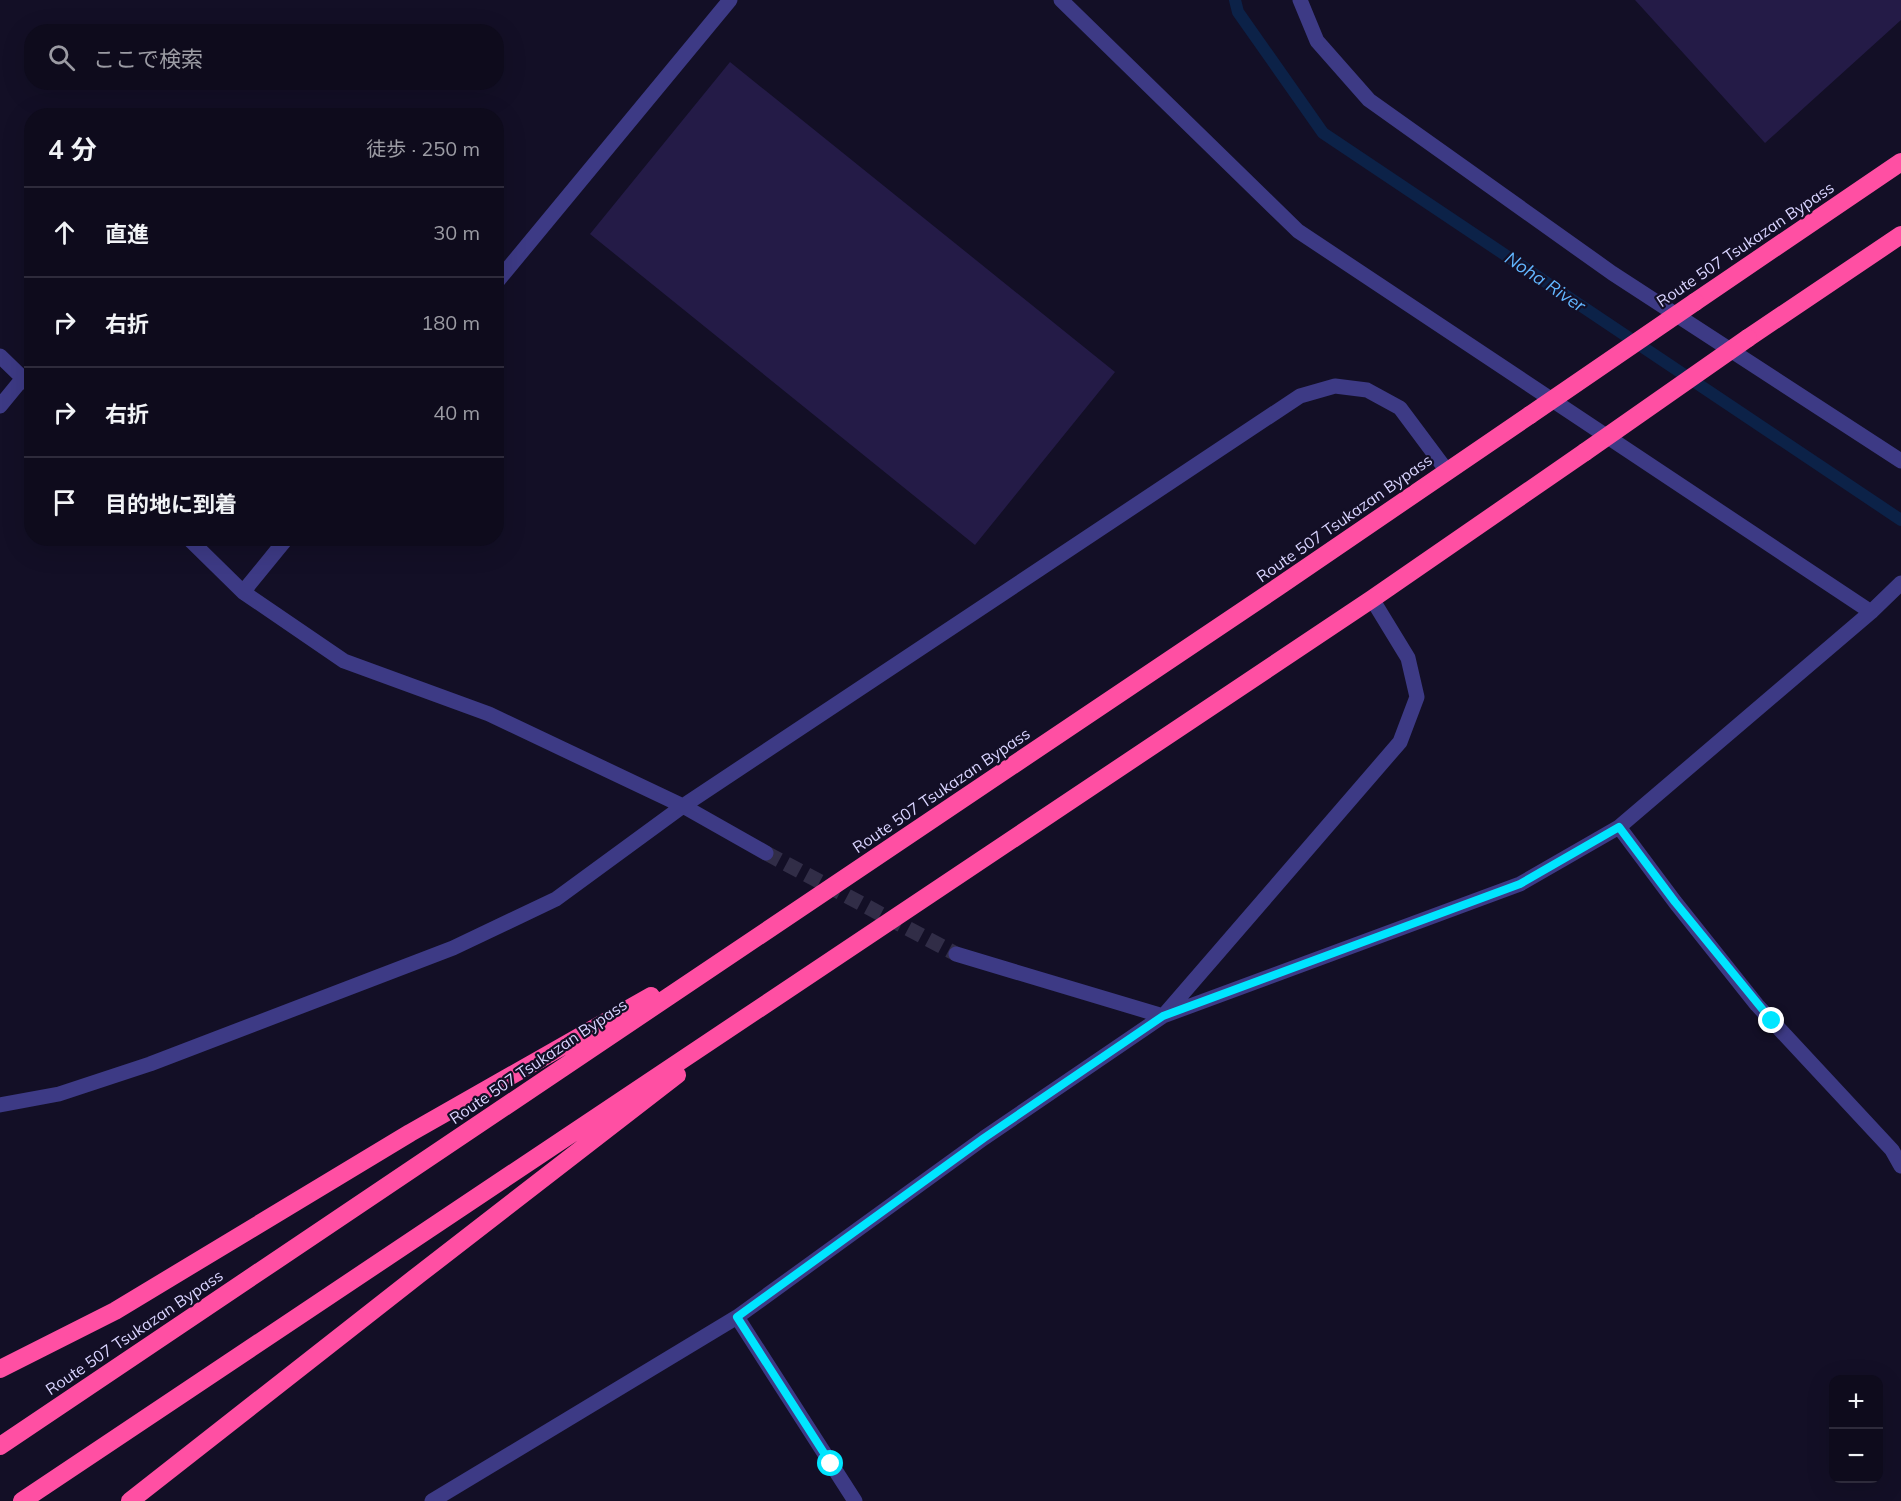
<!DOCTYPE html>
<html lang="ja">
<head>
<meta charset="utf-8">
<style>
  body { margin:0; font-family:Mulish,"Noto Sans JP",sans-serif; background:#1c1929; color:#f1f3f6 }
  .controls { position:absolute; right:18px; bottom:18px; display:grid; overflow:hidden; border-radius:12px; box-shadow:0 6px 24px #0002 }
  .controls button { width:54px; height:54px; display:grid; place-items:center; padding:0; border:0; border-bottom:2px solid #2e2b3b; background:#0e0b1c; color:#f1f3f6; font:30px sans-serif }
  .stop { position:absolute; width:18px; height:18px; margin:-14px; border:4px solid #00e5ff; border-radius:50%; background:#fff }
  .stop.end { background:#00e5ff; border-color:#fff; box-shadow:0 2px 6px #0008 }
  .list { margin:0; padding:0; list-style:none }
  h2 { display:flex; justify-content:space-between; align-items:center; height:78px; margin:0; padding:0 24px; font-size:26px }
  h2 small { font-size:20px; font-weight:400; color:#9b9ba3 }
  .list li { display:grid; grid-template-columns:39px 1fr auto; gap:18px; align-items:center; box-sizing:border-box; height:90px; padding:0 24px; border-top:2px solid #2e2b3b }
  .list b { display:block; font-size:22px; white-space:nowrap }
  .list em { font-size:20px; font-style:normal; color:#9b9ba3 }
  .icon { flex:none; width:33px; height:33px; fill:none; stroke:currentColor; stroke-width:2; stroke-linecap:round; stroke-linejoin:round }
  .map { position:relative; flex:none; width:1901px; height:1501px; overflow:hidden }
  .search { position:absolute; background:#0e0b1c; box-shadow:0 6px 24px #0002; left:24px; top:24px; width:480px; height:66px; display:flex; align-items:center; gap:15px; box-sizing:border-box; padding:0 21px; border-radius:24px; color:#9b9ba3; font-size:22px }
  .panel { position:absolute; background:#0e0b1c; box-shadow:0 6px 24px #0002; left:24px; top:108px; width:480px; height:438px; border-radius:24px }
  .map>svg:first-child { display:block }
  .lines { fill:none; stroke-linecap:round; stroke-linejoin:round }
  .stream { stroke:#0c2248; stroke-width:12 }
  .building { fill:#241b47 }
  .street-tunnel { stroke:#312d47; stroke-width:15; stroke-dasharray:15 8; stroke-linecap:butt }
  .street { stroke:#3d3a85; stroke-width:15 }
  .highway { stroke:#ff4fa3; stroke-width:18 }
  .highway-bridge { stroke:#ff4fa3; stroke-width:18 }
  .route { stroke:#00e5ff; stroke-width:8 }
  .labels { text-anchor:middle; stroke-width:4.5; stroke-linejoin:round; paint-order:stroke }
  .street-label { font-size:16px; fill:#d9d4ff; stroke:#130f26 }
  .water-label { font-size:18px; font-style:italic; fill:#62b6ff; stroke:#130f26 }
</style>
</head>
<body>
<div class="map">
<svg width="1901" height="1501" viewBox="0 0 1901 1501">
  <rect width="100%" height="100%" fill="#130f26"/>
  <g class="lines">
    <path class="stream" d="M1235 0 1238 12 1323 133 1901 520"/>
  </g>
  <path class="building" d="M1635 0H1901V20L1765 143Z
    M730 62 1115 372 975 545 590 234Z"/>
  <g class="lines">
    <path class="street-tunnel" d="M766 853 956 954"/>
    <path class="street" d="M1061 0 1298 231 1871 612
      M1300 0 1317 41 1369 100 1612 273 1901 461
      M496 283 730 0
      M0 356 32 387
      M0 406 23 378
      M188 538 243 592 344 661 489 714 683 806 766 853
      M243 592 287 538
      M1619 827 1675 902 1757 1005 1892 1150 1901 1166
      M956 954 1163 1016
      M1165 1014 1400 742 1417 697 1408 658 1372 599
      M0 1105 59 1094 150 1064 453 948 556 899 683 806 1300 396 1335 386 1367 390 1400 408 1447 471
      M737 1317 855 1501
      M432 1501 737 1317 984 1138 1163 1016 1520 884 1619 827 1871 612 1901 583"/>
    <path class="highway" d="M1695 302 1901 162
      M1748 338 1901 235
      M0 1369 115 1311 410 1133 651 996
      M0 1446 1278 587 1530 415
      M22 1501 1372 599 1585 452
      M130 1501 421 1273 677 1075"/>
    <path class="highway-bridge" d="M1530 415 1695 302
      M1585 452 1748 338"/>
  </g>
  <g class="lines">
    <path class="route" d="M831 1464 737 1317 984 1138 1163 1016 1520 884 1619 827 1675 902 1772 1021"/>
  </g>
  <g class="labels">
    <g class="street-label">
      <text transform="translate(1745 244) rotate(-34)" y="6">Route 507 Tsukazan Bypass</text>
      <text transform="translate(1344 518) rotate(-35)" y="6">Route 507 Tsukazan Bypass</text>
      <text transform="translate(941 790) rotate(-34)" y="6">Route 507 Tsukazan Bypass</text>
      <text transform="translate(538 1061) rotate(-34)" y="6">Route 507 Tsukazan Bypass</text>
      <text transform="translate(134 1332) rotate(-34)" y="6">Route 507 Tsukazan Bypass</text>
    </g>
    <g class="water-label">
      <text transform="translate(1545 282) rotate(34)" y="6">Noha River</text>
    </g>
  </g>
</svg>
<div class="controls">
<button>+</button>
<button>−</button>
</div>
<div class="stop" style="left:831px;top:1464px"></div>
<div class="stop end" style="left:1772px;top:1021px"></div>
<div class="search"><svg class="icon" aria-label="search" viewBox="0 0 24 24"><circle cx="10" cy="10" r="6"/><path d="M15 15l6 6"/></svg>ここで検索</div>
<section class="panel">
<h2>4 分<small>徒歩 · 250 m</small></h2>
<ul class="list">
<li><svg class="icon" aria-label="ahead" viewBox="0 0 24 24"><path d="M12 20V5M6 11l6-6 6 6"/></svg><div><b>直進</b></div><em>30 m</em></li>
<li><svg class="icon" aria-label="right" viewBox="0 0 24 24"><path d="M7 20v-9h11M14 6l5 5-5 5"/></svg><div><b>右折</b></div><em>180 m</em></li>
<li><svg class="icon" aria-label="right" viewBox="0 0 24 24"><path d="M7 20v-9h11M14 6l5 5-5 5"/></svg><div><b>右折</b></div><em>40 m</em></li>
<li><svg class="icon" aria-label="arrive" viewBox="0 0 24 24"><path d="M6 21V4h12l-3 4 3 4H6"/></svg><div><b>目的地に到着</b></div></li>
</ul>
</section>
</div>
</body>
</html>
